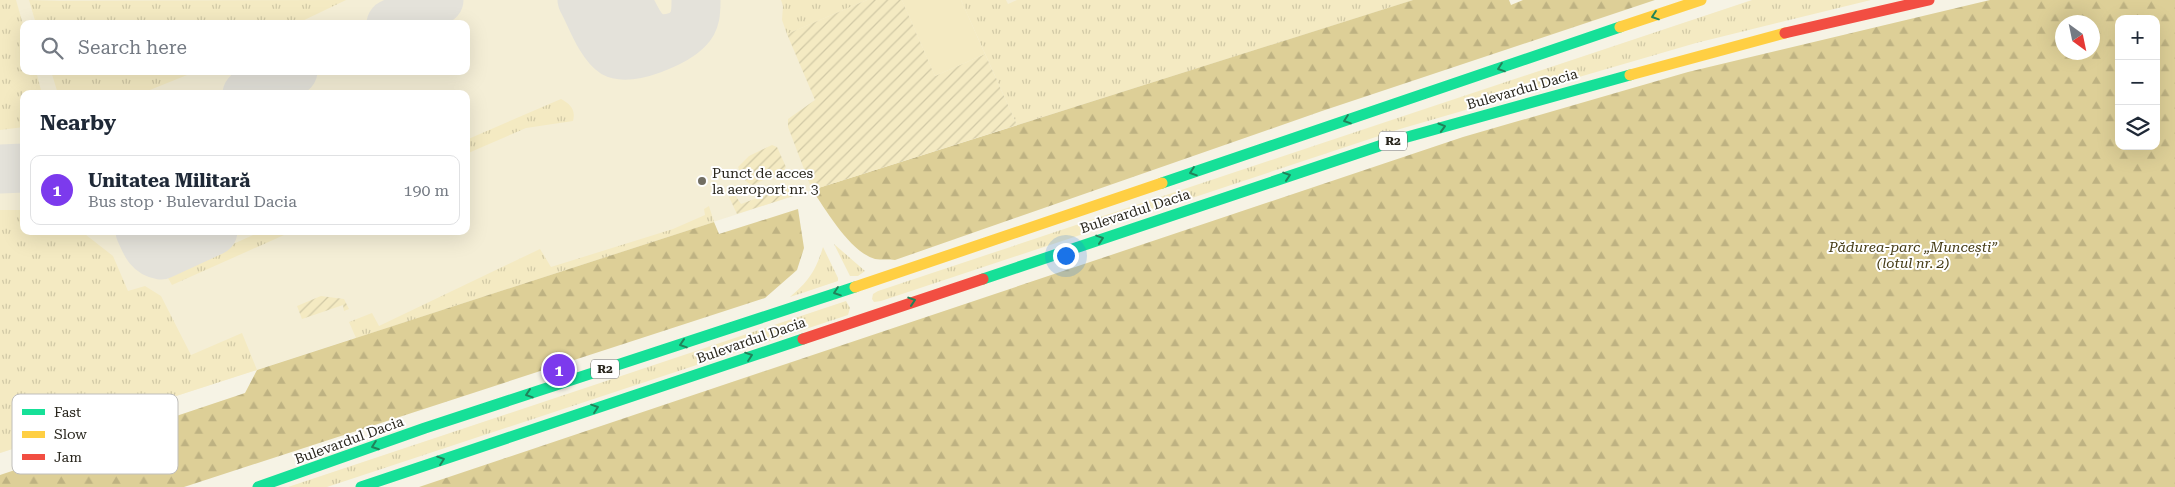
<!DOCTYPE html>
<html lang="en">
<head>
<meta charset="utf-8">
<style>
  body { margin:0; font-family:"Roboto Serif",serif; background:#f6f6f7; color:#1f2937 }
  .controls { position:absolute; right:15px; top:15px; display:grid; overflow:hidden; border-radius:10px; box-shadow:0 5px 20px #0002 }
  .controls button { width:45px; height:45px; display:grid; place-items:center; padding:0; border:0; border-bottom:1px solid #e0e1e3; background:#fff; color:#1f2937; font:25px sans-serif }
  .compass { position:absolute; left:2055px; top:15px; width:45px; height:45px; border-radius:50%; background:#fff; box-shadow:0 5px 20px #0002; rotate:147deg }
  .you { position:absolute; left:1065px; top:255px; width:18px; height:18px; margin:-12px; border:4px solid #fff; border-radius:50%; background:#1a73e8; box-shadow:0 0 0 8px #1a73e833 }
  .badge { display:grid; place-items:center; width:32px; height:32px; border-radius:50%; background:#7c3aed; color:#fff; font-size:16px; font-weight:700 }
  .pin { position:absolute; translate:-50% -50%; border:2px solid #fff; box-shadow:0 1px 5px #0006 }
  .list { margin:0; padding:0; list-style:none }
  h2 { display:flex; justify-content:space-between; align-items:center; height:65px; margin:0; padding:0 20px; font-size:21px }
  h2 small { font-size:16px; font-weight:400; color:#747a83 }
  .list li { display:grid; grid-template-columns:32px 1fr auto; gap:15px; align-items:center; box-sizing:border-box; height:70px; margin:0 10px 10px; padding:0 10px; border:1px solid #e0e1e3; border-radius:10px }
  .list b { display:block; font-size:19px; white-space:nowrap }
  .list p { margin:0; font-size:16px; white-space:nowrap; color:#747a83 }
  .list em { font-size:16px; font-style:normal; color:#747a83 }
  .icon { flex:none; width:28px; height:28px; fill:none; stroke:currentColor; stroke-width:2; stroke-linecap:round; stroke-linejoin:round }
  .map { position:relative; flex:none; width:2175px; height:487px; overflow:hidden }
  .search { position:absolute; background:#fff; box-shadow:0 5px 20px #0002; left:20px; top:20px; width:450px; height:55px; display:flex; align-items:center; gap:12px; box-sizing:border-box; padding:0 18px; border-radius:10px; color:#747a83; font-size:19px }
  .panel { position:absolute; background:#fff; box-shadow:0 5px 20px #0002; left:20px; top:90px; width:450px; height:145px; border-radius:10px }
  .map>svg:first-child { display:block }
  .built { fill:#f4eed6; fill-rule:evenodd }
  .grass { fill:url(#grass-tufts) }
  .forest { fill:url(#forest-firs); fill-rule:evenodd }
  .garden { fill:url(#garden-furrows) }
  .pitch { fill:#f4eac2 }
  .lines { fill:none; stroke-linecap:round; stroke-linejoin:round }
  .taxiway { stroke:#e4e2da; stroke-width:49 }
  .fast { stroke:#16e098; stroke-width:11 }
  .slow { stroke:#ffcf43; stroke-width:11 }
  .jam { stroke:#f24e42; stroke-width:11 }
  .oneway { stroke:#20835a }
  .poi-dot { fill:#716e63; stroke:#fff; stroke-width:2 }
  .labels { text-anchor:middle; stroke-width:4; stroke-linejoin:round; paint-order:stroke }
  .shield { fill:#fff; stroke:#696761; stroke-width:1 }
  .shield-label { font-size:12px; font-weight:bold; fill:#29261d }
  .street-label { font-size:14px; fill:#29261d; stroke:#fff }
  .poi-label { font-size:14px; fill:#29261d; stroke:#fff; text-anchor:start }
  .park-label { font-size:14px; font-style:italic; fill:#443a14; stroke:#fff }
  .key { fill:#fff; stroke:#bfbebb; stroke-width:1 }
  .key-label { font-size:14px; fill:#29261d }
</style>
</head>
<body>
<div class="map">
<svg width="2175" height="487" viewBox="0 0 2175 487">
  <defs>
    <pattern id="grass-tufts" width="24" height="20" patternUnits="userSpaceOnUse" patternTransform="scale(1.25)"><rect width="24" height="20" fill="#f4eac2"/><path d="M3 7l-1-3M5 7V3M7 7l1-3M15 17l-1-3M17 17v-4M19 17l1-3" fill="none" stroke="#d1c9a6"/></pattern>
    <pattern id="forest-firs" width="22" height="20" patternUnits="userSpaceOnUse" patternTransform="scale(1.25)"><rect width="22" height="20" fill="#ddcf97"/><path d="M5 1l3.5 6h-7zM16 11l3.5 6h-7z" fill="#beb282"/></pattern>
    <pattern id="garden-furrows" width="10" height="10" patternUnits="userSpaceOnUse" patternTransform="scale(1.25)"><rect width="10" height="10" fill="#f4eac2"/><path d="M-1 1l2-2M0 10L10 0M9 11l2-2" fill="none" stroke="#d1c9a6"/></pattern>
  </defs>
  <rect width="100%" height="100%" fill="#f6f3e5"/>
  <path class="built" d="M0 0H1413L812 190 0 453ZM24 24H466V71H24ZM24 94H466V231H24Z"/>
  <path class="grass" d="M0 0H16L24 28V71H36L42 94H24V127L0 130Z
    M29 0 60 1 346 0 296 24H36Z
    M781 0H867L787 34 782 20 783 6Z
    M961 0H1006L1008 4 1017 0H1413L1017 125Z
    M1752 0H1871L1696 43 1400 129 881 301 874 302 872 299 873 294 878 291Z
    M51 71H197L140 94H58Z
    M561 99C570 104 576 109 573 121L526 128 466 154V140Z
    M709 206 714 222 356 338 349 322 372 313 379 326 540 249 551 267 673 229 705 215 704 209Z
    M0 210H24V231H81L113 256 128 291 145 286 161 296 191 355 242 333 257 370 0 453Z
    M262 231H293L172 285 168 278 171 272Z
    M834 244 865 271 858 276H850Z
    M823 247 838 278V281L790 297C809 281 816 270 823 247Z
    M846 301 850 308 848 315 327 487H288Z"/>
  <path class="forest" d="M1413 0H1509L1511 5 1523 0H1655L1322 111 895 260C889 259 881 260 875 259 849 251 827 211 812 190Z
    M1990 0H2175V487H419L1463 137 1688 72ZM2119 19H2156V146H2119ZM2092 22V52H2062V22Z
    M798 209 804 248 797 270 765 298 184 487H0V475L245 393 257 370 714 222 719 234Z"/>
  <path class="garden" d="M867 0H902L935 76 985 54 1017 125 812 190 788 127V119L815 100 787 34Z
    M772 145 777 147 786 167 784 170 753 185 748 183 743 178 738 167 749 156Z
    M792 185 796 188 793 196 737 214 729 197 735 195 741 204Z
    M321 296 344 299 349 309 344 311 343 305 302 319 297 306Z"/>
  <path class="pitch" d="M902 0H961L985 54 935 76Z"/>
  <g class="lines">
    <path class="taxiway" d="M582 0C590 14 600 44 614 53 630 62 676 42 688 29 696 21 696 11 696 0
      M627 0C639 24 646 47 678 36
      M391 24 439 0
      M247 94 293 71
      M0 169 24 168
      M140 231C145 242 148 253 161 255L213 231"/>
    <path class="fast" d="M1162 183 1620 27
      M983 279 1400 139 1630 75
      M258 487 425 428 855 287
      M361 487 803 339"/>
    <path class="slow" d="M1620 27 1701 0
      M1630 75 1785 33
      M855 287 1162 183"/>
    <path class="jam" d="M1785 33 1929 0
      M803 339 983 279"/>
  </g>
  <defs><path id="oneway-chevron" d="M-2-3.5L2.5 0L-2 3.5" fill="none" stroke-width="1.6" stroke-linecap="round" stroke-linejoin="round" transform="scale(1.25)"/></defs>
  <g class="oneway">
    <use href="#oneway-chevron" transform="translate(1655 16) rotate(161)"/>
    <use href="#oneway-chevron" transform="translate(1501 68) rotate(161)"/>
    <use href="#oneway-chevron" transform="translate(1347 120) rotate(161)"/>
    <use href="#oneway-chevron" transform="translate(1442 127) rotate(-16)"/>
    <use href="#oneway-chevron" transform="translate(1193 172) rotate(161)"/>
    <use href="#oneway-chevron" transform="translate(1287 176) rotate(-18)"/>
    <use href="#oneway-chevron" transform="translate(1100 239) rotate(-18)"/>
    <use href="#oneway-chevron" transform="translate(837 292) rotate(161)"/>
    <use href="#oneway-chevron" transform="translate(912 301) rotate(-18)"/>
    <use href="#oneway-chevron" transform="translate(683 344) rotate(162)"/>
    <use href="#oneway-chevron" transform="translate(749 356) rotate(-19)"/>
    <use href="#oneway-chevron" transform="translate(529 394) rotate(162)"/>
    <use href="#oneway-chevron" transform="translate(595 408) rotate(-19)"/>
    <use href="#oneway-chevron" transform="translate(375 446) rotate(160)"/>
    <use href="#oneway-chevron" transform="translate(441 460) rotate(-19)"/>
  </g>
  <circle class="poi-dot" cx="702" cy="181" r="5"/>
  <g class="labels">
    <g class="shield">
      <rect x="1379" y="131.5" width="28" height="19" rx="4"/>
      <rect x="591" y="359.5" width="28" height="19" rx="4"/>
    </g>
    <g class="shield-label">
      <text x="1393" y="145">R2</text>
      <text x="605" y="373">R2</text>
    </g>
    <g class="street-label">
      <text transform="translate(1522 89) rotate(-16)" y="5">Bulevardul Dacia</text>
      <text transform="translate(1135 211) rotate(-18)" y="5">Bulevardul Dacia</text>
      <text transform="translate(751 340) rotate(-19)" y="5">Bulevardul Dacia</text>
      <text transform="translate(349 440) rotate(-20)" y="5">Bulevardul Dacia</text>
    </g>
    <g class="poi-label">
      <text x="712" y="178">Punct de acces<tspan x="712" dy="16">la aeroport nr. 3</tspan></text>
    </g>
    <g class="park-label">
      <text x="1913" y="252">Pădurea-parc „Muncești”<tspan x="1913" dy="16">(lotul nr. 2)</tspan></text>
    </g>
  </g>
  <rect x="12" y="394" width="166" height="80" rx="8" class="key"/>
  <rect x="22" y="409" width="23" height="6" fill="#16e098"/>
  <rect x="22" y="431" width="23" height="7" fill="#ffcf43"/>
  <rect x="22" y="454" width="23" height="6" fill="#f24e42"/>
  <g class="key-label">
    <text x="54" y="417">Fast</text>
    <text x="54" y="439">Slow</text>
    <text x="54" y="462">Jam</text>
  </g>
</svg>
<div class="controls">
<button>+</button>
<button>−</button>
<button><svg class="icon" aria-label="layers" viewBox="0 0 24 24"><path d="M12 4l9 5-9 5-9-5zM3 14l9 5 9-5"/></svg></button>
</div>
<svg class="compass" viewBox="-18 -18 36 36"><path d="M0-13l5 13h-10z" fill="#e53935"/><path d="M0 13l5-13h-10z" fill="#747a83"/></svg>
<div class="you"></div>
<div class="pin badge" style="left:559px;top:370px">1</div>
<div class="search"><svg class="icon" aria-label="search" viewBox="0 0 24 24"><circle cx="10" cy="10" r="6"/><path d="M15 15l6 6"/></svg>Search here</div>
<section class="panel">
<h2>Nearby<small></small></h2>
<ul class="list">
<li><span class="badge">1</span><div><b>Unitatea Militară</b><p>Bus stop · Bulevardul Dacia</p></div><em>190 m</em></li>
</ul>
</section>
</div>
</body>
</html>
